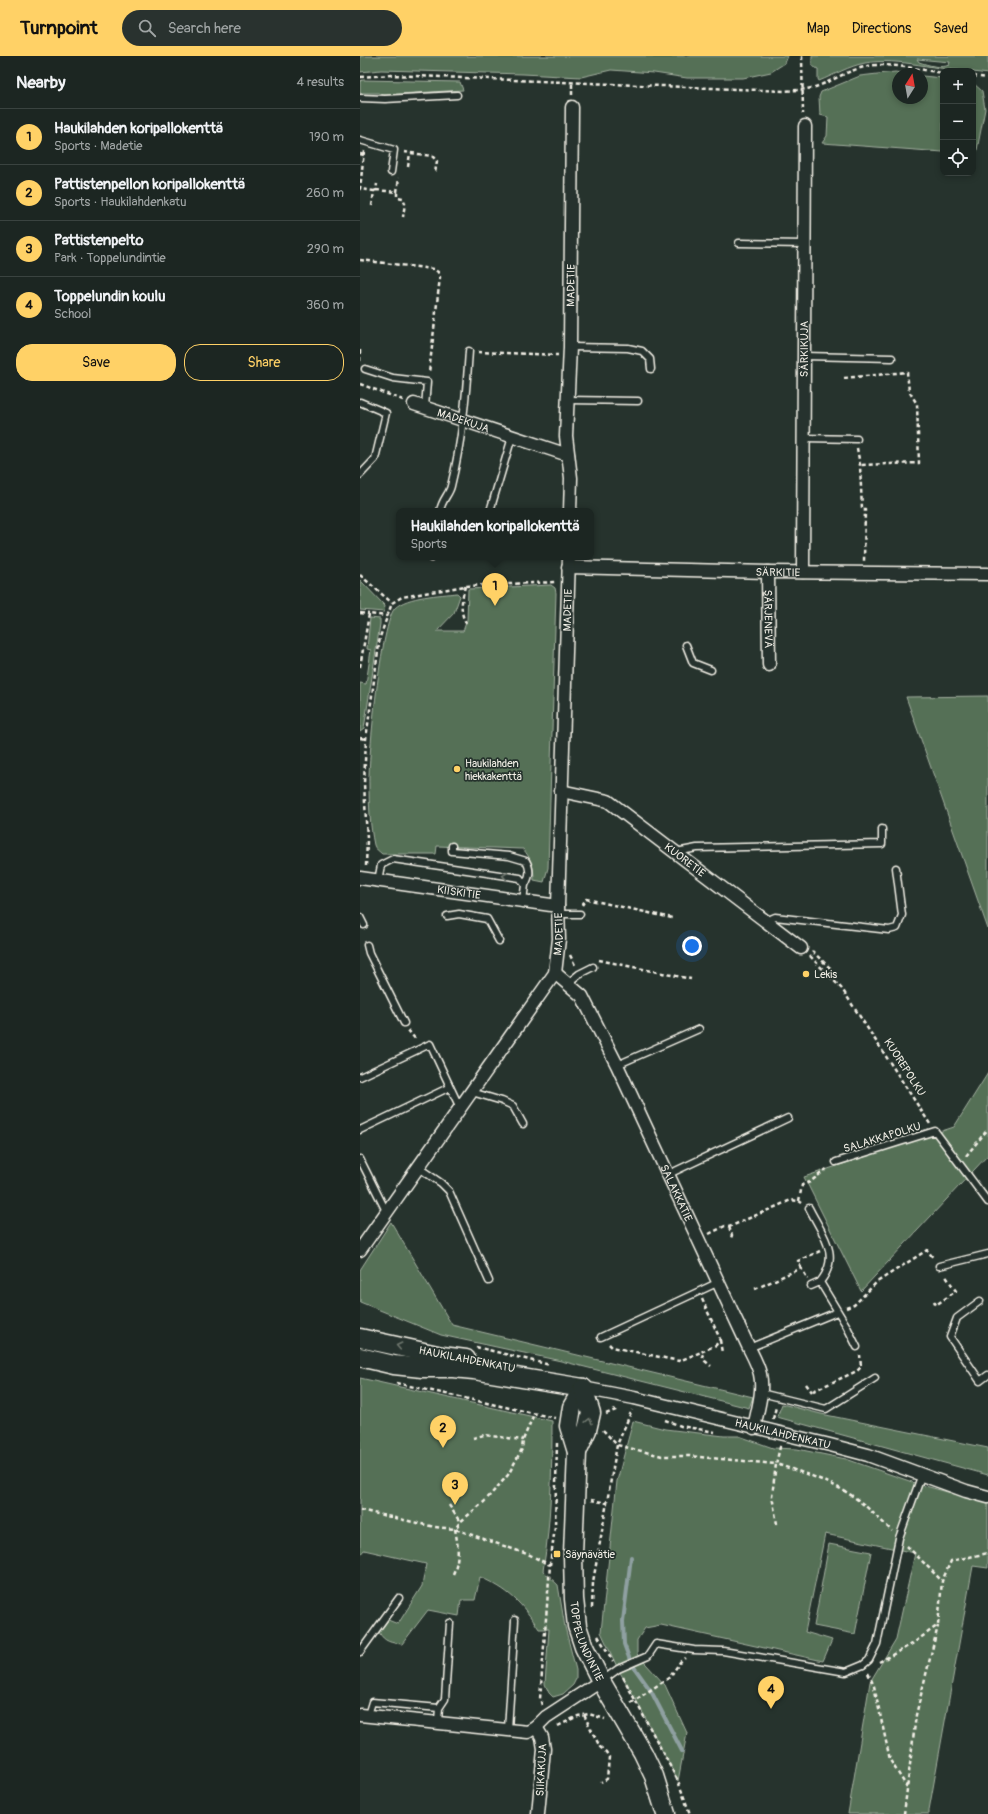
<!DOCTYPE html>
<html lang="en">
<head>
<meta charset="utf-8">
<style>
  body { margin:0; font-family:Pangolin,sans-serif; background:#29322f; color:#f1f3f6 }
  .controls { position:absolute; right:12px; top:12px; display:grid; overflow:hidden; border-radius:8px; box-shadow:0 2px 6px #0003 }
  .controls button { width:36px; height:36px; display:grid; place-items:center; padding:0; border:0; border-bottom:1px solid #3a4340; background:#1c2622; color:#f1f3f6; font:20px sans-serif }
  .compass { position:absolute; left:532px; top:12px; width:36px; height:36px; border-radius:50%; background:#1c2622; box-shadow:0 2px 6px #0003; rotate:11deg }
  .you { position:absolute; left:332px; top:890px; width:14px; height:14px; margin:-10px; border:3px solid #fff; border-radius:50%; background:#1a73e8; box-shadow:0 0 0 6px #1a73e833 }
  .badge { display:grid; place-items:center; width:26px; height:26px; border-radius:50%; background:#ffd166; color:#111; font-size:13px; font-weight:700 }
  .pin { position:absolute; translate:-50% -33px; filter:drop-shadow(0 1px 2px #0008) }
  .pin::after { content:''; position:absolute; top:21px; width:14px; height:12px; background:inherit; clip-path:polygon(0 0,100% 0,50% 100%) }
  .popup { position:absolute; left:36px; top:452px; width:198px; height:52px; box-sizing:border-box; display:grid; place-content:center; border-radius:8px; background:#1c2622; filter:drop-shadow(0 1px 3px #0005); font-size:13px; white-space:nowrap; color:#a0a5a5 }
  .popup b { font-size:15px; color:#f1f3f6 }
  .popup::after { content:''; position:absolute; left:50%; top:100%; margin-left:-8px; border:8px solid transparent; border-top-color:#1c2622 }
  .list { margin:0; padding:0; list-style:none }
  h2 { display:flex; justify-content:space-between; align-items:center; height:52px; margin:0; padding:0 16px; font-size:17px }
  h2 small { font-size:13px; font-weight:400; color:#a0a5a5 }
  .list li { display:grid; grid-template-columns:26px 1fr auto; gap:12px; align-items:center; box-sizing:border-box; height:56px; padding:0 16px; border-top:1px solid #3a4340 }
  .list b { display:block; font-size:15px; white-space:nowrap }
  .list p { margin:0; font-size:13px; white-space:nowrap; color:#a0a5a5 }
  .list em { font-size:13px; font-style:normal; color:#a0a5a5 }
  .actions { display:flex; gap:8px; padding:12px 16px }
  .actions a { flex:1; padding:9px 0; border:1px solid #ffd166; border-radius:16px; text-align:center; font-size:14px; color:#ffd166 }
  .actions .main { background:#ffd166; color:#111 }
  .icon { flex:none; width:22px; height:22px; fill:none; stroke:currentColor; stroke-width:2; stroke-linecap:round; stroke-linejoin:round }
  .map { position:relative; flex:none; width:628px; height:1758px; overflow:hidden }
  header { display:flex; align-items:center; gap:24px; box-sizing:border-box; height:56px; padding:0 20px; background:#ffd166; color:#111 }
  header strong { font-size:19px }
  nav { display:flex; gap:22px; margin-inline-start:auto; font-size:14px }
  .search { width:280px; height:36px; background:#29322f; display:flex; align-items:center; gap:10px; box-sizing:border-box; padding:0 14px; border-radius:22px; color:#a0a5a5; font-size:15px }
  main { display:flex }
  aside { flex:1; background:#1c2622 }
  .map>svg:first-child { display:block }
  .green { fill:#547057; stroke:#a4b0a0; fill-rule:evenodd }
  .lines { fill:none; stroke-linecap:round; stroke-linejoin:round }
  .stream { stroke:#8fa0a1; stroke-width:4 }
  .service-casing { stroke:#f4f1e8; stroke-width:9 }
  .minor-casing { stroke:#f4f1e8; stroke-width:15 }
  .secondary-casing { stroke:#f4f1e8; stroke-width:21 }
  .path { stroke:#f4f1e8; stroke-width:2.5; stroke-dasharray:4 3; stroke-linecap:butt }
  .service { stroke:#26332d; stroke-width:6 }
  .minor { stroke:#26332d; stroke-width:12 }
  .secondary { stroke:#26332d; stroke-width:18 }
  .oneway { stroke:#6e766e }
  .poi-dot { fill:#ffd166; stroke:#26332d; stroke-width:1.5 }
  .labels { text-anchor:middle; stroke-width:3.5; stroke-linejoin:round; paint-order:stroke }
  .street-label { font-size:11px; fill:#f4f1e8; stroke:#26332d }
  .poi-label { font-size:11px; fill:#f4f1e8; stroke:#26332d; text-anchor:start }
</style>
</head>
<body>
<header>
<strong>Turnpoint</strong>
<div class="search"><svg class="icon" aria-label="search" viewBox="0 0 24 24"><circle cx="10" cy="10" r="6"/><path d="M15 15l6 6"/></svg>Search here</div>
<nav><a>Map</a><a>Directions</a><a>Saved</a></nav>
</header>
<main>
<aside>
<h2>Nearby<small>4 results</small></h2>
<ul class="list">
<li><span class="badge">1</span><div><b>Haukilahden koripallokenttä</b><p>Sports · Madetie</p></div><em>190 m</em></li>
<li><span class="badge">2</span><div><b>Pattistenpellon koripallokenttä</b><p>Sports · Haukilahdenkatu</p></div><em>260 m</em></li>
<li><span class="badge">3</span><div><b>Pattistenpelto</b><p>Park · Toppelundintie</p></div><em>290 m</em></li>
<li><span class="badge">4</span><div><b>Toppelundin koulu</b><p>School</p></div><em>360 m</em></li>
</ul>
<div class="actions"><a class="main">Save</a><a>Share</a></div>
</aside>
<div class="map">
<svg width="628" height="1758" viewBox="0 0 628 1758">
  <rect width="100%" height="100%" fill="#26332d"/>
  <filter id="ink" filterUnits="userSpaceOnUse"><feTurbulence type="fractalNoise" baseFrequency=".025" numOctaves="2"/><feDisplacementMap in="SourceGraphic" scale="8" xChannelSelector="R" yChannelSelector="G"/><feConvolveMatrix kernelMatrix="1 2 1 2 8 2 1 2 1" color-interpolation-filters="sRGB"/></filter>
  <g filter="url(#ink)">
    <path class="green" d="M0 0H428L425 7 411 16 383 22H327L294 17 251 14 221 21 163 18 21 14 0 16Z
      M452 0H628V18L613 16V15C578 15 539 1 505 7 489 10 474 19 459 25L458 23V13L452 10ZM557 3 590 6 589 9C581 13 568 9 559 6Z
      M535 16 549 18H538V42H562V20L583 22V96L462 87 467 80 468 61 460 59 459 41 461 36 500 20Z
      M3 24 100 26 103 34 23 39 18 37H0V25Z
      M613 27 622 35 625 53 616 99 613 98Z
      M0 524 25 550 24 556 0 554Z
      M191 529 195 532 196 537 188 812 184 826 174 824C174 811 171 802 163 793L77 790 76 798H22C19 795 15 793 14 789 10 770 9 748 9 728 8 703 21 566 35 552 47 540 81 539 97 537L100 540 94 557 77 575H103L107 564 108 533Z
      M10 562 20 563V568L4 673 0 676V627L6 628 11 594 7 593Z
      M628 640V873L546 641Z
      M628 1017V1099L501 1235 444 1121 594 1071Z
      M31 1166 92 1269 393 1341 389 1352 201 1305 81 1279 0 1246V1214Z
      M0 1322 192 1365C192 1416 191 1465 183 1515L198 1529 205 1571 216 1614V1623L213 1629 203 1638 193 1641 189 1637 185 1628 189 1573H179C161 1546 149 1534 120 1521L115 1544H101L99 1560 68 1554 42 1588C32 1587 24 1586 19 1576L28 1564 38 1568 62 1530 66 1508 4 1494 0 1499Z
      M422 1348 461 1358 628 1392V1419L417 1361Z
      M273 1365 305 1373 364 1380H379L413 1392 437 1393 486 1403 558 1428 628 1447V1512L613 1510 569 1754V1758H488L510 1626 536 1583 555 1497 465 1478 445 1576 472 1584 463 1605 301 1569 285 1572 277 1584V1598L305 1629 327 1677 318 1725 276 1644 258 1613 241 1576 257 1425Z
      M469 1488 511 1496 495 1578 454 1570Z"/>
    <g class="lines">
      <path class="stream" d="M271 1501 263 1565 264 1588 271 1607 291 1635 322 1695"/>
      <g class="service-casing">
        <path id="service" d="M0 42 25 43 97 39
          M0 84 34 94 31 116
          M379 187 444 188
          M210 291 268 292 282 295 290 303 291 313
          M444 300 532 302
          M5 313 33 322 67 326 65 351
          M208 344 278 345
          M0 346 26 357 15 403 0 419
          M444 382 497 383
          M80 455C82 443 89 439 91 430 102 386 106 341 109 295
          M130 455 152 381
          M71 502 72 501
          M326 589 333 607 351 614
          M92 790V795L149 800 166 805C171 814 170 820 165 829
          M316 796 337 792 522 788V773
          M18 825 21 809 33 803 160 822 165 829 163 845
          M198 858H220
          M87 860 99 858 127 863 139 885
          M0 861 4 869
          M406 865 415 861 529 874 537 872 542 859 536 812
          M7 889 9 897 44 967
          M208 927 219 918 233 911
          M257 1009 339 973
          M0 1021 70 988 100 1052
          M112 1036 142 1045 153 1050 163 1068
          M0 1074 90 1031
          M0 1103 27 1157
          M476 1106 575 1075 628 1146
          M59 1112 81 1127 89 1135 129 1225
          M309 1118 428 1062
          M449 1152C462 1178 482 1199 460 1226L486 1269 497 1291
          M579 1210 628 1198
          M451 1230 460 1226
          M620 1245 597 1262 590 1281 620 1325 628 1319
          M241 1281 359 1226
          M389 1292 477 1256
          M401 1337 466 1353 515 1322
          M0 1596 39 1542
          M243 1624 258 1613 288 1600 296 1588 334 1594 363 1595 486 1616 503 1609 509 1604 517 1588 539 1482 562 1418
          M8 1659 12 1646 79 1652
          M78 1665 79 1652 85 1643 90 1567
          M148 1673 155 1564"/>
      </g>
      <g class="minor-casing">
        <g id="minor">
          <path id="s1" d="M54 348 208 399"/>
          <path id="s2" d="M210 455 211 422 206 380 210 291 212 51"/>
          <path id="s3" d="M208 511 408 516 628 518"/>
          <path id="s4" d="M408 516 409 609"/>
          <path id="s5" d="M443 516 445 70"/>
          <path id="s6" d="M201 735 248 745 441 892"/>
          <path id="s7" d="M0 822 198 850"/>
          <path id="s8" d="M195 917 222 940 257 1009 389 1292C393 1300 398 1309 400 1318 404 1336 397 1355 394 1372"/>
          <path id="s9" d="M0 1194 195 917 199 883 198 850 209 501"/>
          <path id="s10" d="M223 1332 274 1342 470 1389 508 1399 606 1435 628 1441"/>
          <path d="M0 1659 168 1676 176 1671 186 1661 241 1625"/>
          <path d="M176 1671 182 1681 184 1693 178 1758"/>
        </g>
      </g>
      <g class="secondary-casing">
        <g id="secondary">
          <path d="M0 1282 82 1300 106 1303"/>
          <path d="M0 1301 34 1309 62 1312H93L114 1314 223 1332"/>
          <path id="s11" d="M223 1332 212 1351 209 1370 217 1396 213 1498 214 1543 217 1570 224 1591 241 1625 283 1697 294 1720 306 1758"/>
          <path d="M217 1396 227 1374 231 1357 223 1332"/>
        </g>
      </g>
      <path class="path" d="M442 0 443 58
        M613 20 628 22
        M0 21 31 19 425 35C437 34 447 34 458 30 474 24 487 15 504 11 523 5 562 14 583 17
        M212 39V25
        M4 95 0 133 14 135
        M44 96 72 100 77 105 75 117
        M0 98 4 99
        M48 111 50 97
        M16 134 37 136V141L43 142 45 147 43 161
        M37 136 39 122
        M12 150 14 135 16 134 17 128
        M0 204 73 213 78 216 80 221 69 317
        M0 294V305
        M118 296 198 299
        M484 322 547 316 549 335 557 348 559 407 500 409
        M0 328 43 344
        M497 392 500 409 502 453H505L504 505
        M0 519 32 547
        M105 530C102 544 99 555 106 567
        M0 557 9 558
        M0 611 9 558 27 560
        M0 682 6 683
        M6 810 7 783 4 728 6 683 20 581 32 547 42 541 105 530 196 526
        M222 849 226 843 312 862
        M452 895 470 912 467 918
        M210 899 216 911
        M450 900 482 933 570 1068
        M239 904 331 923
        M48 974 56 984
        M606 1100 628 1073
        M439 1145 442 1129 450 1126 469 1111
        M369 1171 372 1179 371 1182
        M349 1178 365 1170 369 1171 431 1144 439 1145 442 1147
        M441 1212 438 1205 460 1195
        M395 1233 441 1212 448 1223
        M342 1243 360 1283 356 1289 341 1296 345 1305 351 1310
        M574 1245 576 1249 596 1235 585 1219
        M486 1252 494 1249 517 1226 567 1194 574 1203
        M360 1284 362 1297
        M249 1288 252 1291 319 1305 341 1296
        M116 1291 190 1309
        M36 1327 195 1362
        M446 1328 452 1336
        M453 1335 497 1315 501 1311 500 1299
        M246 1358 258 1353
        M413 1363 416 1351
        M305 1364 321 1370 355 1376
        M243 1374 257 1389 302 1400H329L416 1408 412 1440 417 1468
        M113 1382 124 1379 163 1384
        M419 1391H420L416 1408C444 1417 474 1426 498 1444 510 1453 521 1465 532 1475
        M231 1444 247 1447
        M89 1449 100 1466
        M0 1454 75 1471 95 1473 170 1499 190 1509
        M547 1490 582 1525
        M93 1518C100 1502 98 1489 95 1473L100 1466 124 1446 148 1419 162 1393 163 1384 174 1358
        M232 1552 233 1526 257 1389 272 1354
        M238 1580 253 1605
        M519 1606 552 1588 578 1569 582 1525 591 1505 628 1497
        M508 1617 514 1630 530 1704 547 1731
        M263 1621 318 1725 330 1758
        M271 1647 310 1621 320 1606 325 1602
        M182 1649 180 1643 190 1509 195 1471 197 1387
        M224 1659 240 1691 246 1696 249 1701 247 1723 241 1726
        M198 1670 218 1660 229 1658 245 1663
        M544 1758 556 1659 578 1570"/>
      <use href="#service" class="service"/>
      <use href="#minor" class="minor"/>
      <use href="#secondary" class="secondary"/>
    </g>
    <defs><path id="oneway-chevron" d="M-2-3.5L2.5 0L-2 3.5" fill="none" stroke-width="1.6" stroke-linecap="round" stroke-linejoin="round"/></defs>
    <g class="oneway">
      <use href="#oneway-chevron" transform="translate(145 820) rotate(-172)"/>
      <use href="#oneway-chevron" transform="translate(39 1290) rotate(-168)"/>
      <use href="#oneway-chevron" transform="translate(229 1365) rotate(-78)"/>
    </g>
  </g>
  <g class="poi-dot">
    <circle cx="97" cy="713" r="4"/>
    <circle cx="446" cy="918" r="4"/>
    <rect x="193" y="1494" width="8" height="8" rx="2"/>
  </g>
  <g class="labels">
    <g class="street-label">
      <text dy="4" stroke="none"><textPath href="#s2" startOffset="226">MADETIE</textPath></text>
      <text dy="4" stroke="none"><textPath href="#s5" startOffset="223">SÄRKIKUJA</textPath></text>
      <text dy="4" stroke="none"><textPath href="#s1" startOffset="52">MADEKUJA</textPath></text>
      <text dy="4" stroke="none"><textPath href="#s3" startOffset="210">SÄRKITIE</textPath></text>
      <text dy="4" stroke="none"><textPath href="#s9" startOffset="702">MADETIE</textPath></text>
      <text dy="4" stroke="none"><textPath href="#s4" startOffset="47">SÄRJENEVÄ</textPath></text>
      <text dy="4" stroke="none"><textPath href="#s6" startOffset="145">KUORETIE</textPath></text>
      <text dy="4" stroke="none"><textPath href="#s7" startOffset="100">KIISKITIE</textPath></text>
      <text dy="4" stroke="none"><textPath href="#s9" startOffset="378">MADETIE</textPath></text>
      <text transform="translate(545 1011) rotate(57)" y="4">KUOREPOLKU</text>
      <text transform="translate(522 1081) rotate(-17)" y="4">SALAKKAPOLKU</text>
      <text dy="4" stroke="none"><textPath href="#s8" startOffset="254">SALAKKATIE</textPath></text>
      <text transform="translate(107 1303) rotate(11)" y="4">HAUKILAHDENKATU</text>
      <text dy="4" stroke="none"><textPath href="#s10" startOffset="205">HAUKILAHDENKATU</textPath></text>
      <text dy="4" stroke="none"><textPath href="#s11" startOffset="260">TOPPELUNDINTIE</textPath></text>
      <text transform="translate(181 1714) rotate(-87)" y="4">SIIKAKUJA</text>
    </g>
    <g class="poi-label">
      <text x="105" y="711">Haukilahden<tspan x="105" dy="13">hiekkakenttä</tspan></text>
      <text x="454" y="922">Lekis</text>
      <text x="205" y="1502">Säynävätie</text>
    </g>
  </g>
</svg>
<div class="controls">
<button>+</button>
<button>−</button>
<button><svg class="icon" aria-label="locate" viewBox="0 0 24 24"><circle cx="12" cy="12" r="6"/><path d="M12 2v4M12 18v4M2 12h4M18 12h4"/></svg></button>
</div>
<svg class="compass" viewBox="-18 -18 36 36"><path d="M0-13l5 13h-10z" fill="#e53935"/><path d="M0 13l5-13h-10z" fill="#a0a5a5"/></svg>
<div class="you"></div>
<div class="pin badge" style="left:135px;top:550px">1</div>
<div class="popup"><b>Haukilahden koripallokenttä</b>Sports</div>
<div class="pin badge" style="left:83px;top:1392px">2</div>
<div class="pin badge" style="left:95px;top:1449px">3</div>
<div class="pin badge" style="left:411px;top:1653px">4</div>
</div>
</main>
</body>
</html>
